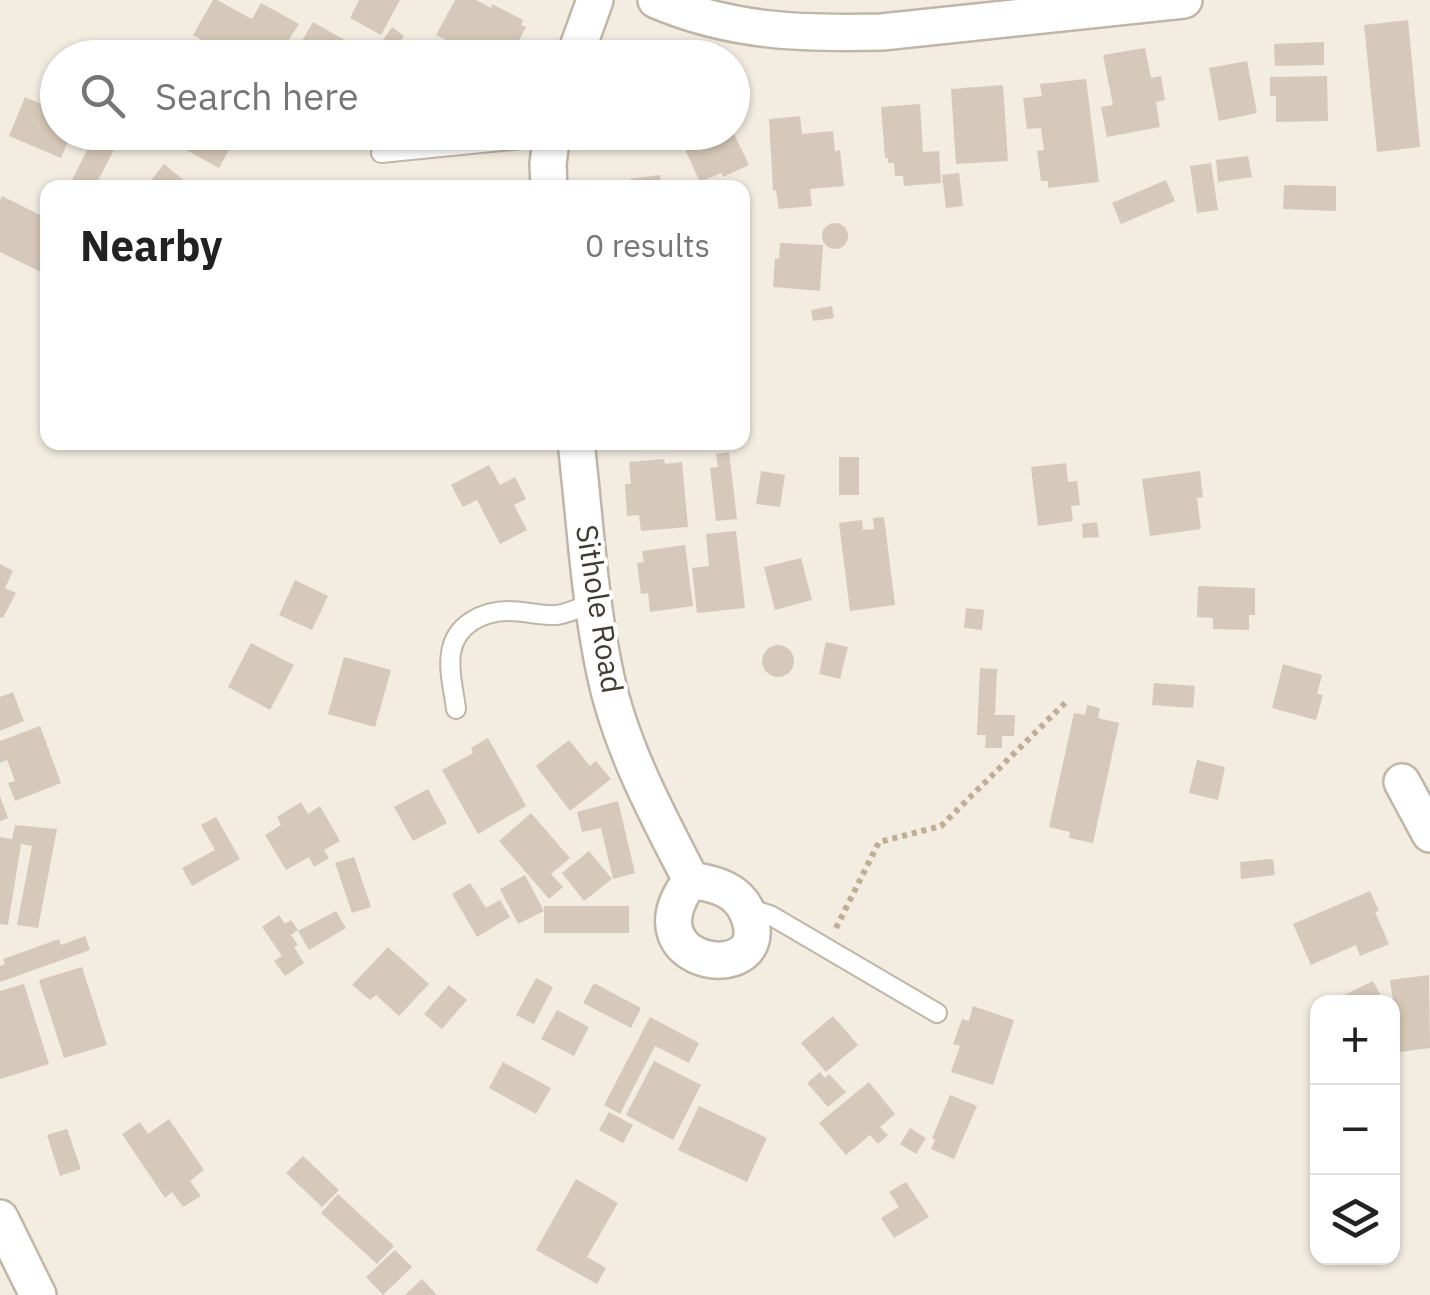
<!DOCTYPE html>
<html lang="en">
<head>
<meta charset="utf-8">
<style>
  body { margin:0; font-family:"IBM Plex Sans",sans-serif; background:#f6f6f6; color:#222 }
  .controls { position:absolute; right:30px; bottom:30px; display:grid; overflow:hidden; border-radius:20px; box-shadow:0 2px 8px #0004 }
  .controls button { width:90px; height:90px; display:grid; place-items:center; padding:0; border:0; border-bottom:2px solid #e0e0e0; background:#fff; color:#222; font:50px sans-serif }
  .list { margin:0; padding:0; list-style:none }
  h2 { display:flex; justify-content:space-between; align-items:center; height:130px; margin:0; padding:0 40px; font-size:42px }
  h2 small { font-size:32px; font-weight:400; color:#767676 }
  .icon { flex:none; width:55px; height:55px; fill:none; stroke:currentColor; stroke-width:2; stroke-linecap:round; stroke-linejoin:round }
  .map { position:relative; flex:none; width:1430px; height:1295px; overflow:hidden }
  .search { position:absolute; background:#fff; box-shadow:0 2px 8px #0004; left:40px; top:40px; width:710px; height:110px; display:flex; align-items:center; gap:25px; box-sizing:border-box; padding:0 35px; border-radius:55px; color:#767676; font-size:38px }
  .panel { position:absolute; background:#fff; box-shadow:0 2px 8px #0004; left:40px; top:180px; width:710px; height:270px; border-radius:20px }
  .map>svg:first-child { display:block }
  .building { fill:#d7c9b9 }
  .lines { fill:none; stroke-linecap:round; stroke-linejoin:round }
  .service-casing { stroke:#c0b6a6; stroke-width:22 }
  .minor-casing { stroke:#c0b6a6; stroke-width:40 }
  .path { stroke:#c0ae93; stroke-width:6; stroke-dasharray:5 5; stroke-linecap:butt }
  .service { stroke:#fff; stroke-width:18 }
  .minor { stroke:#fff; stroke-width:35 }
  .labels { text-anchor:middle; stroke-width:8; stroke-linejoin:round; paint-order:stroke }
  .street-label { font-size:30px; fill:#433b32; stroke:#fff }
</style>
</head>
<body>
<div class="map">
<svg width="1430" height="1295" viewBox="0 0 1430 1295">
  <rect width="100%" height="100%" fill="#f2ece1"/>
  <path class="building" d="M213 0H217L252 19 261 3 299 24 277 58H225L227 54 193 35Z
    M359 0H400L381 35 350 18Z
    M455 0H476L491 8 492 4 523 20 521 25 526 27 510 58H495L487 54 485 58H481L436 35Z
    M1408 20 1420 147 1377 152 1364 25Z
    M313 22 364 51 360 58H331L302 41Z
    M392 27 404 36 392 54 379 46Z
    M1324 42V65L1275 66 1274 44Z
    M408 48 430 58H404Z
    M1145 48 1151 78 1161 76 1165 100 1156 102 1160 127 1107 137 1101 107 1113 105 1103 55Z
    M1247 61 1257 113 1219 121 1209 68Z
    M1327 76 1328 121 1276 122V96H1270V77Z
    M1086 79 1099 182 1048 188V181H1041L1037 151 1044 150 1041 128 1027 129 1023 98 1042 96 1040 84Z
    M1003 85 1008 161 956 164 951 89Z
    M25 97 58 111V132H72L61 158 9 136Z
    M920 104 923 152 939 151 941 183 904 186 903 176H895L894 163H888V158H885L881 107Z
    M800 116 802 134 833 131 835 151 840 150 844 186 810 189 812 206 779 209 776 190 773 191 769 119Z
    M185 132H239L219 168 177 145Z
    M377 132H423L418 142 410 139 407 145Z
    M653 132H666L668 145 655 147Z
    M677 132H733L749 165 723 177 721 173 700 182Z
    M96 133 117 144 94 188H87L72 180Z
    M1248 156 1252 177 1218 182 1216 160Z
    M1211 163 1218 210 1197 213 1190 166Z
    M164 164 193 188H154L149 183Z
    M959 173 963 206 946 208 942 175Z
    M660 175 662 188H631L630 179Z
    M1166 180 1175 201 1121 224 1112 203Z
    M477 183 478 188H450V185Z
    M1284 185 1336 186V211L1283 209Z
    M2 196 48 219V268L45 274 0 252V200Z
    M822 236a13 13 0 1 1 26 0a13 13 0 1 1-26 0Z
    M780 243 823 245 820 291 773 287 775 258 779 259Z
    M832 306 834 318 813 321 811 310Z
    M729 452 737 519 716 521 710 468 718 467 716 454Z
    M839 457H859V495H839Z
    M664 459 665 464 682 462 688 527 641 531 639 515 627 516 625 484H631L629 462Z
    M1066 463 1068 482 1077 481 1080 505 1071 506 1073 521 1038 526 1031 467Z
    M489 465 500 485 515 477 526 499 514 505 527 530 500 544 477 500 463 507 451 485Z
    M761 471 785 475 780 507 756 504Z
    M1200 471 1203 497 1197 498 1201 529 1150 536 1142 479Z
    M884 517 895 605 850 611 839 523 862 520 863 530 874 529 873 518Z
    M1097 522 1099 537 1083 538 1082 524Z
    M736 531 745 608 697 613 692 568 709 566 706 534Z
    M685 545 693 606 650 612 648 593 641 594 637 563 644 562 642 551Z
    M801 558 812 600 775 610 764 567Z
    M0 564 13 571 5 588 16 593 3 618 0 617Z
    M295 580 328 596 312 630 279 615Z
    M1198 586 1255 588V615H1249V630L1213 629V618L1197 617Z
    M966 608 984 610 982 630 964 628Z
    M826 642 848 647 840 679 819 674Z
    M251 643 294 665 270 710 228 687Z
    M762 661a16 16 0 1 1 32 0a16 16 0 1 1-32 0Z
    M344 657 391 670 375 727 328 714Z
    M1283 664 1322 675 1317 694 1323 695 1316 720 1272 708Z
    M980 668 997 669 995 715H1015L1014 736H1002V748H985L986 735H977Z
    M1154 683 1195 686 1193 708 1152 705Z
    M13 692 24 721 0 731V697Z
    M1087 705 1100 708 1098 718 1119 723 1093 843 1069 838 1070 832 1049 827 1074 713 1085 715Z
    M40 726 61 783 15 801 8 783 15 781 7 760 0 763V741Z
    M488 738 526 806 478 834 442 770 473 753 471 748Z
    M569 740 590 766 596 761 611 779 570 811 536 766Z
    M1197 760 1225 767 1218 800 1189 793Z
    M428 789 447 823 413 841 394 807Z
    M0 796 8 818 0 821Z
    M618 801 635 873 613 879 601 828 582 832 577 812Z
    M301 802 308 814 320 806 340 841 324 850 329 858 314 867 309 857 286 870 265 835 281 825 277 817Z
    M531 813 570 858 551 874 563 887 549 899 499 841Z
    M216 817 240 859 192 886 182 868 215 850 201 825Z
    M15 825 57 829 38 928 17 925 32 846 21 844 8 925 0 924V837L12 839Z
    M589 851 612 879 584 901 562 873Z
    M354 857 371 907 352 913 335 863Z
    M1273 859 1275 875 1241 879 1240 862Z
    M525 875 544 911 518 924 500 889Z
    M470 883 486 908 500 900 510 917 477 937 452 894Z
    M1370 891 1379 911 1375 912 1389 944 1360 956 1356 945 1311 965 1293 924Z
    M544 906H629V933H544Z
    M336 911 346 928 309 950 298 931Z
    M279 915 285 924 291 920 298 930 291 935 298 945 294 947 304 963 285 976 274 961 282 956 262 927Z
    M85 936 90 950 0 982V966L5 964 3 959 59 939 61 945Z
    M388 947 429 984 399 1016 376 995 370 1000 352 985Z
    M82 967 107 1045 64 1058 39 980Z
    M1429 975 1430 1048 1400 1052 1390 980Z
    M536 978 553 987 534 1024 516 1015Z
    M1373 981 1382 998 1373 1002H1343L1340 997Z
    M594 983 641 1008 631 1028 583 1003Z
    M24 984 49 1064 0 1079V991Z
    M449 985 467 1000 442 1029 424 1014Z
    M973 1006 1014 1020 993 1085 951 1072 960 1046 953 1044 962 1019 969 1021Z
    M557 1010 589 1027 574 1056 541 1039Z
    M833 1016 858 1045 826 1072 801 1043Z
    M650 1017 699 1043 689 1063 655 1046 620 1114 604 1105Z
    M654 1061 701 1085 673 1140 626 1115Z
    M503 1062 551 1088 536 1114 489 1088Z
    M820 1072 825 1078 829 1074 846 1092 828 1107 807 1083Z
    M869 1082 895 1114 880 1127 888 1135 878 1144 870 1135 846 1155 819 1123Z
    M950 1095 977 1106 954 1159 931 1149 935 1140 932 1138Z
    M699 1106 767 1138 747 1182 678 1150Z
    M609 1112 633 1125 623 1143 599 1130Z
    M169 1119 204 1170 190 1181 201 1196 183 1207 172 1192 165 1198 122 1134 140 1122 148 1134Z
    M910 1128 926 1138 916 1154 900 1144Z
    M67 1129 81 1169 60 1176 47 1135Z
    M303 1156 339 1190 322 1207 286 1173Z
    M576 1179 618 1203 587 1257 606 1268 597 1284 536 1250Z
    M906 1182 929 1217 894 1238 881 1218 899 1207 889 1192Z
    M338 1194 394 1246 377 1264 321 1213Z
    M395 1250 412 1267 383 1295 366 1277Z
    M422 1279 437 1295H405Z"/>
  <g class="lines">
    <g class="service-casing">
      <path id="service" d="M381 153 552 136
        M456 709C454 691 448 671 451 653 455 625 482 611 509 611 525 611 541 616 557 615 570 613 582 607 594 602
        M747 908 770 915 937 1013"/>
    </g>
    <g class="minor-casing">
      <path id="minor" d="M656 0C731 32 802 34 882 32L1184 0
        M574 58 595 0
        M549 188 548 164 552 132
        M576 442C585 519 589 598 605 673 620 746 657 814 691 880
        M1402 782 1430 834
        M691 880C715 884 738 889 748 914 779 989 623 969 691 880Z
        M0 1218 38 1295"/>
    </g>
    <path class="path" d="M836 928 879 842 941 826 1066 702"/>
    <use href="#service" class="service"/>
    <use href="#minor" class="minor"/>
  </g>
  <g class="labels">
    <g class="street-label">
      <text transform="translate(599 609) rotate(81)" y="10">Sithole Road</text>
    </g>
  </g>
</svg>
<div class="controls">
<button>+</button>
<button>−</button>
<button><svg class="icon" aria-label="layers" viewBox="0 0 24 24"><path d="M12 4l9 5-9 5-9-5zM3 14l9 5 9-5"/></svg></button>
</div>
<div class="search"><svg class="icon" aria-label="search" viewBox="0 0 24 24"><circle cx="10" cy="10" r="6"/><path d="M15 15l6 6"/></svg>Search here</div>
<section class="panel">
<h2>Nearby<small>0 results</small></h2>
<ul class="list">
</ul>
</section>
</div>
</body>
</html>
